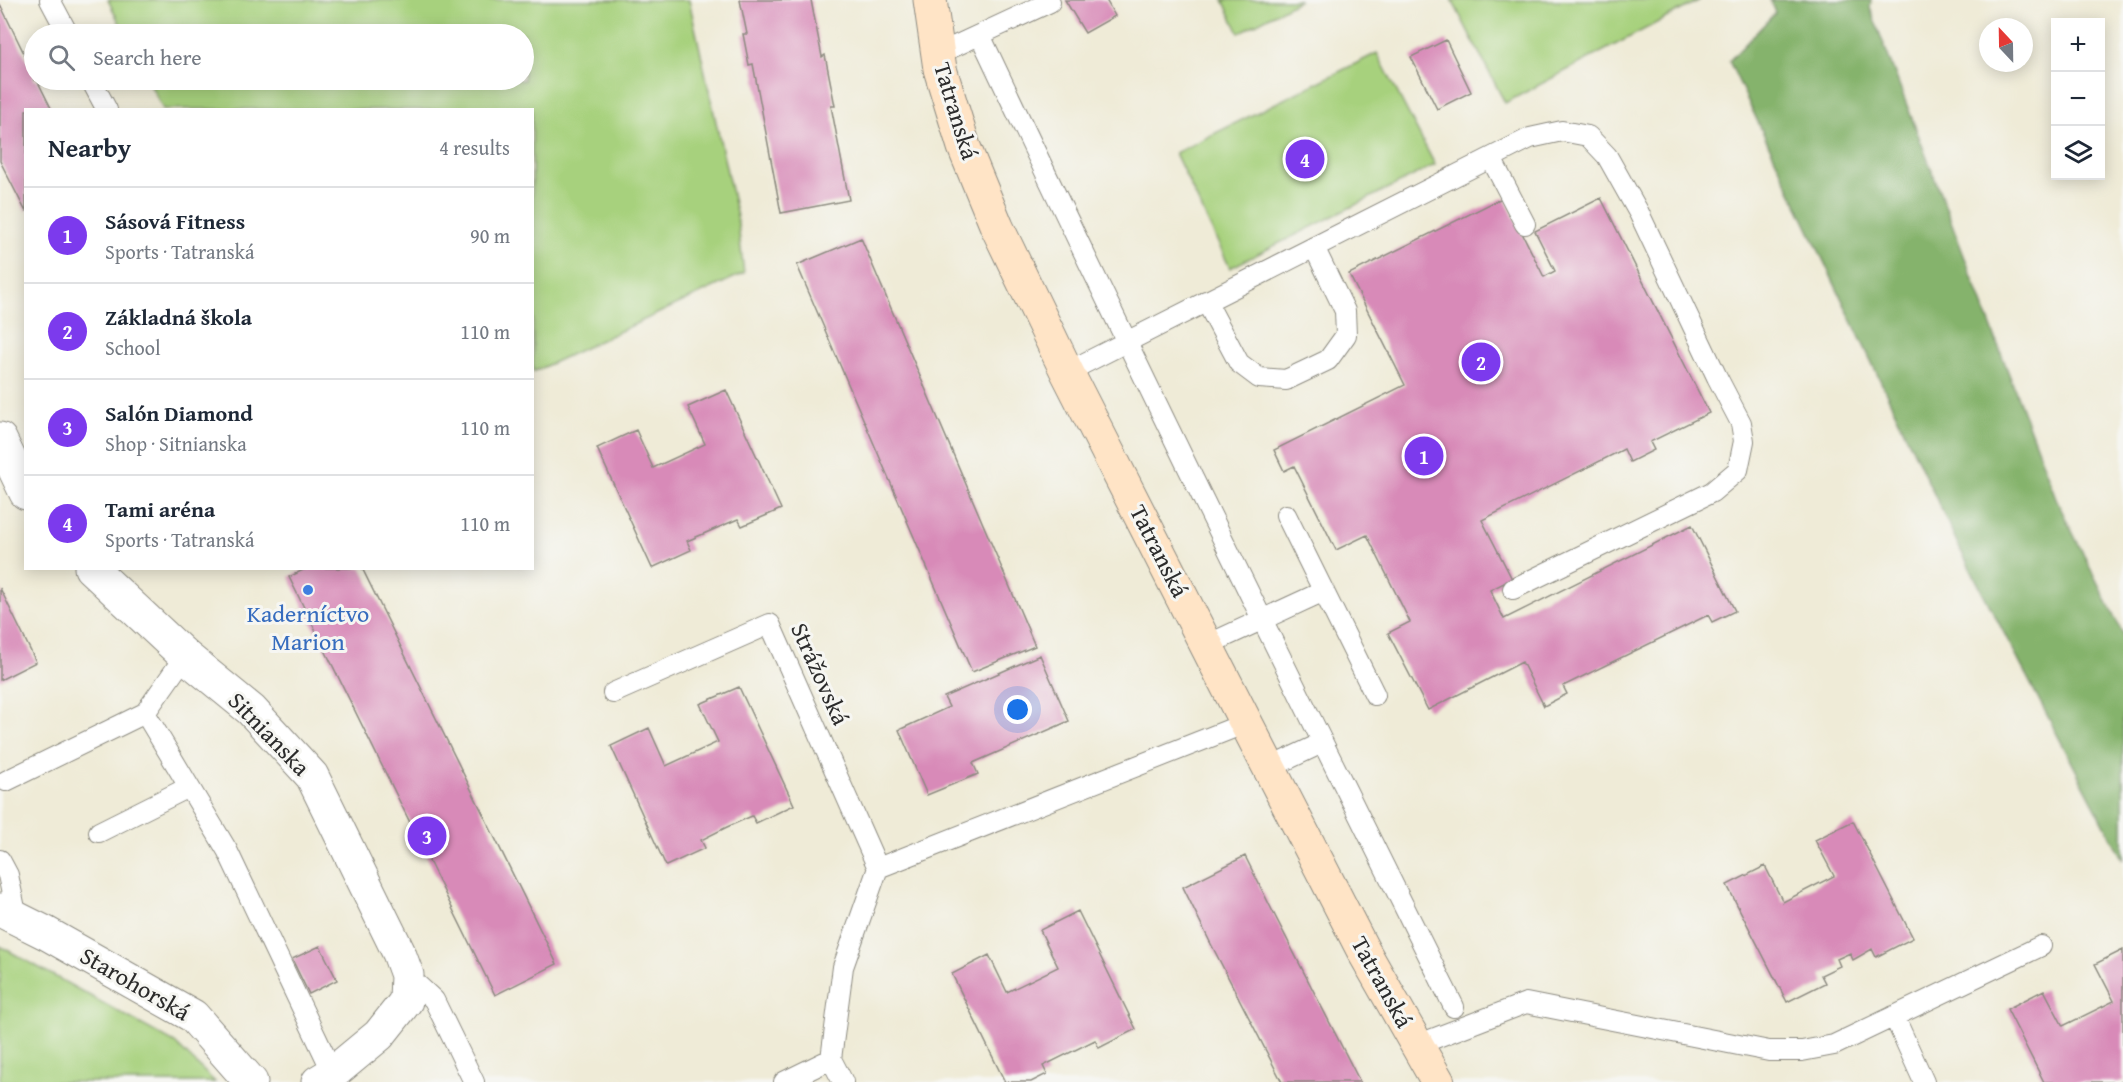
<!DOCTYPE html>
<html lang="en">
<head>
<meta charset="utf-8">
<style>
  body { margin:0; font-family:"Gentium Book Plus",serif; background:#f6f6f7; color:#1f2937 }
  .controls { position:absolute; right:18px; top:18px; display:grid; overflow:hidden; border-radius:0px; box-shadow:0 3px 15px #0003 }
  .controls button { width:54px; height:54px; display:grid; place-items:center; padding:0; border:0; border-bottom:2px solid #e0e1e3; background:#fff; color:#1f2937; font:30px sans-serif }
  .compass { position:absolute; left:1979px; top:18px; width:54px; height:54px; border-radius:50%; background:#fff; box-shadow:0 3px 15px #0003; rotate:338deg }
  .you { position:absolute; left:1018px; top:710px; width:21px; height:21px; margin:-15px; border:4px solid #fff; border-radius:50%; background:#1a73e8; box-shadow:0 0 0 9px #1a73e833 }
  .badge { display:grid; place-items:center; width:39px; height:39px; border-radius:50%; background:#7c3aed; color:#fff; font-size:20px; font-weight:700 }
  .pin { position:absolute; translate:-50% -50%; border:3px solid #fff; box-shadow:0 2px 6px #0006 }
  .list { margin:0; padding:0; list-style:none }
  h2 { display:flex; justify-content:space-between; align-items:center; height:78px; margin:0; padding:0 24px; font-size:26px }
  h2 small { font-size:20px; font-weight:400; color:#747a83 }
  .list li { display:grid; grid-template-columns:39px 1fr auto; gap:18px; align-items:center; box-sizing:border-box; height:96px; padding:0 24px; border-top:2px solid #e0e1e3 }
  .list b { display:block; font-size:22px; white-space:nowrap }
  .list p { margin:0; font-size:20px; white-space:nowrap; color:#747a83 }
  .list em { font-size:20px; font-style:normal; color:#747a83 }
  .icon { flex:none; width:33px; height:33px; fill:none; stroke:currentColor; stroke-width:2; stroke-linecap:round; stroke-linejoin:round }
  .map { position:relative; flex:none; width:2123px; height:1082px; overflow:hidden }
  .search { position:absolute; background:#fff; box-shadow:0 3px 15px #0003; left:24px; top:24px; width:510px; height:66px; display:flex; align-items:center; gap:15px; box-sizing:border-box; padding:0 21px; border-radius:33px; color:#747a83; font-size:22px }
  .panel { position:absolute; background:#fff; box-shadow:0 3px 15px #0003; left:24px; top:108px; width:510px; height:462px; border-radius:0px }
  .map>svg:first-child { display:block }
  .green { fill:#a7d17d; stroke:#697e54; stroke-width:1.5 }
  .forest { fill:#85b36c; stroke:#586f4c; stroke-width:1.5 }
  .building { fill:#d88ab8 }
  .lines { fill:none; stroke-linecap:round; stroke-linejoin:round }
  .lane-casing { stroke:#8d8b81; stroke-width:22 }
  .street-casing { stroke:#8d8b81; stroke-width:35 }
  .secondary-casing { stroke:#8d8b81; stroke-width:35 }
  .lane { stroke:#fff; stroke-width:20 }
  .street { stroke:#fff; stroke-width:33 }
  .secondary { stroke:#ffe4c6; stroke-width:33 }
  .shop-dot { fill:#3f7fe0; stroke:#f6f6f2; stroke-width:2 }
  .labels { text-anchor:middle; stroke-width:6; stroke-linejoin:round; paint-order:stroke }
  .street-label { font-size:24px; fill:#2b2b2b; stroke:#f6f6f2 }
  .shop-label { font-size:24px; fill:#366cbe; stroke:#f6f6f2 }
</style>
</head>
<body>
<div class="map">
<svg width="2123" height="1082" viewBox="0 0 2123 1082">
  <rect width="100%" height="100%" fill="#f6f6f2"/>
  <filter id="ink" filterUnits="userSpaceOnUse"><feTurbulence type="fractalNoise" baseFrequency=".0167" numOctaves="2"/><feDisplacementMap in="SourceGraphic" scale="12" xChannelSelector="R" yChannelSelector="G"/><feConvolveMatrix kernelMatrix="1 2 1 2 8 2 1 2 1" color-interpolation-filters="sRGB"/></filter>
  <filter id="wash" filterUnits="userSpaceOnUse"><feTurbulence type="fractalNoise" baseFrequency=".008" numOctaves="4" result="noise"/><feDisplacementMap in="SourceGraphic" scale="24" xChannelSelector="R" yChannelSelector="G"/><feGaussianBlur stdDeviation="1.35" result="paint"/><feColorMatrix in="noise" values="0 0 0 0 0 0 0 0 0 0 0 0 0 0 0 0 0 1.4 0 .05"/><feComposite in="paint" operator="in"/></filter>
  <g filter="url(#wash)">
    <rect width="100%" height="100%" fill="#efebd7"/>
    <path class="green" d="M108 0H689L737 217 744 273 533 372 532 110 163 109 148 80H524V34H125Z
      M1223 0H1300L1239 33Z
      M1452 0H1700L1505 103Z
      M1377 53 1435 165 1230 268 1175 153Z
      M0 946 175 1043 215 1082H0Z"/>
    <path class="forest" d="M1770 0H1871L1870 8 2058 503 2123 634V860L1961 551 1729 61 1775 13Z"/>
    <g id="blocks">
      <path class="building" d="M740 0H811L822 57 825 55 835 106H831L849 200 781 213 753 64 749 65 743 34H747Z
        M1065 0H1106L1115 16 1085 33Z
        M0 4 34 74V80H37L52 110H26V212L0 161Z
        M1446 40 1471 92 1437 109 1411 57Z
        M1504 197 1544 277 1555 271 1535 231 1601 198 1709 413 1650 442 1654 450 1630 462 1624 449 1482 520 1512 579 1490 590 1504 619 1692 525 1735 611 1712 622 1708 615 1563 686 1567 694 1544 706 1522 662 1428 710 1388 633 1410 622 1367 535 1336 550 1294 466 1284 471 1274 450 1405 385 1349 274Z
        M861 238 1035 646 972 672 797 265Z
        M726 390 781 509 742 526 738 519 687 541 691 550 652 568 597 448 636 430 653 468 705 444 688 407Z
        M307 568H362L557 964 495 995 289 577Z
        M0 588 36 662 0 680Z
        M1040 655 1069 721 973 763 978 774 927 795 899 730 949 707 944 697Z
        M739 687 794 805 756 823 752 816 727 827 701 840 705 848 666 866 611 746 649 728 666 766 718 742 700 704Z
        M1853 821 1913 938 1876 957 1872 949 1853 960 1850 953 1837 959 1840 966 1821 975 1825 983 1787 1002 1727 885 1765 866 1783 902 1834 876 1815 840Z
        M1245 856 1272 910 1360 1082H1282L1210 942 1183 887Z
        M1078 911 1136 1029 1099 1048 1095 1040 1043 1066 1047 1074 1031 1082H1005L952 974 989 955 1007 992 1058 967 1040 930Z
        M320 946 337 980 309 994 292 959Z
        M2123 950V1080L2119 1082H2044L2007 1009 2044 990 2063 1026 2114 1001 2095 964Z"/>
    </g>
  </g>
  <g filter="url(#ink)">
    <use href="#blocks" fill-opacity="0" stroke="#8d8b81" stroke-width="1.5"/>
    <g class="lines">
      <g class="lane-casing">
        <path id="lane" d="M50 0 68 34
          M980 35C1134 361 1293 684 1454 1007
          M938 54 1050 2
          M91 80 107 110
          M1491 158 1525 224
          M1206 301 1239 363 1259 378 1286 380 1328 360 1346 335 1345 311 1314 247
          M1067 372 1530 138 1562 131 1588 136 1607 156 1639 213 1717 377 1741 423 1744 441 1738 470 1712 492 1513 589
          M1286 515 1375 695
          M1207 645 1324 591
          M185 656 145 713 227 850 333 1073
          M613 693 770 624 878 868 1246 723
          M1269 768 1322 743
          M6 781 145 713
          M99 832 189 787
          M0 860 8 875 17 918
          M407 975 434 1000 474 1082
          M1894 1016 1924 1082
          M1417 1045 1526 1003 1769 1051H1802L1834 1045 2041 946
          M784 1082 831 1059
          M843 1082 831 1059 843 967 878 868"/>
      </g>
      <g class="street-casing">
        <path id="street" d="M0 439 26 493
          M91 568 185 656 251 710 312 776 399 953 407 975 406 1001 379 1035 333 1073 318 1082
          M0 910 46 933 193 1016 251 1082"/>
      </g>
      <g class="secondary-casing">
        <path id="secondary" d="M930 0 940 69 964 147 997 227 1067 372 1246 723 1364 952 1438 1082"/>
      </g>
      <use href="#lane" class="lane"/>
      <use href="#street" class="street"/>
      <use href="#secondary" class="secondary"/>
    </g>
  </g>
  <circle class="shop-dot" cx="308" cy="590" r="6"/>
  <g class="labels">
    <g class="street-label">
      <text transform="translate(956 111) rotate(73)" y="8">Tatranská</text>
      <text transform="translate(1159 551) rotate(63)" y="8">Tatranská</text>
      <text transform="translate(820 674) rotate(66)" y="8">Strážovská</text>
      <text transform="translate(269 734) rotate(46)" y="8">Sitnianska</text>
      <text transform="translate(1382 982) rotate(61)" y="8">Tatranská</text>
      <text transform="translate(135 984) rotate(30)" y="8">Starohorská</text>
    </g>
    <g class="shop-label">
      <text x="308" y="622">Kaderníctvo<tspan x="308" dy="28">Marion</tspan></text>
    </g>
  </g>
</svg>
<div class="controls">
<button>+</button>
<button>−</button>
<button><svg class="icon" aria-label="layers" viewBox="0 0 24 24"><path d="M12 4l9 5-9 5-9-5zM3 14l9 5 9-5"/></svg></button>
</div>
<svg class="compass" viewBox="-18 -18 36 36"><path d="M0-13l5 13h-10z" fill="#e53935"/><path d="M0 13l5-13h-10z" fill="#747a83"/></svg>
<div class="you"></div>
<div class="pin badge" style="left:1424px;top:456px">1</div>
<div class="pin badge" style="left:1481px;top:362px">2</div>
<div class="pin badge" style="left:427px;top:836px">3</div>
<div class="pin badge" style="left:1305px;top:159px">4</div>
<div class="search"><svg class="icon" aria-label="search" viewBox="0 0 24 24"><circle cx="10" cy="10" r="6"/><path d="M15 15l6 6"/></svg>Search here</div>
<section class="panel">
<h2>Nearby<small>4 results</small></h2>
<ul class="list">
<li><span class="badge">1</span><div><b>Sásová Fitness</b><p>Sports · Tatranská</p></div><em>90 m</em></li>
<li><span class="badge">2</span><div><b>Základná škola</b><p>School</p></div><em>110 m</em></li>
<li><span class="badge">3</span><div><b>Salón Diamond</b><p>Shop · Sitnianska</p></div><em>110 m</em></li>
<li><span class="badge">4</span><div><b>Tami aréna</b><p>Sports · Tatranská</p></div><em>110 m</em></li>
</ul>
</section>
</div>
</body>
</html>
